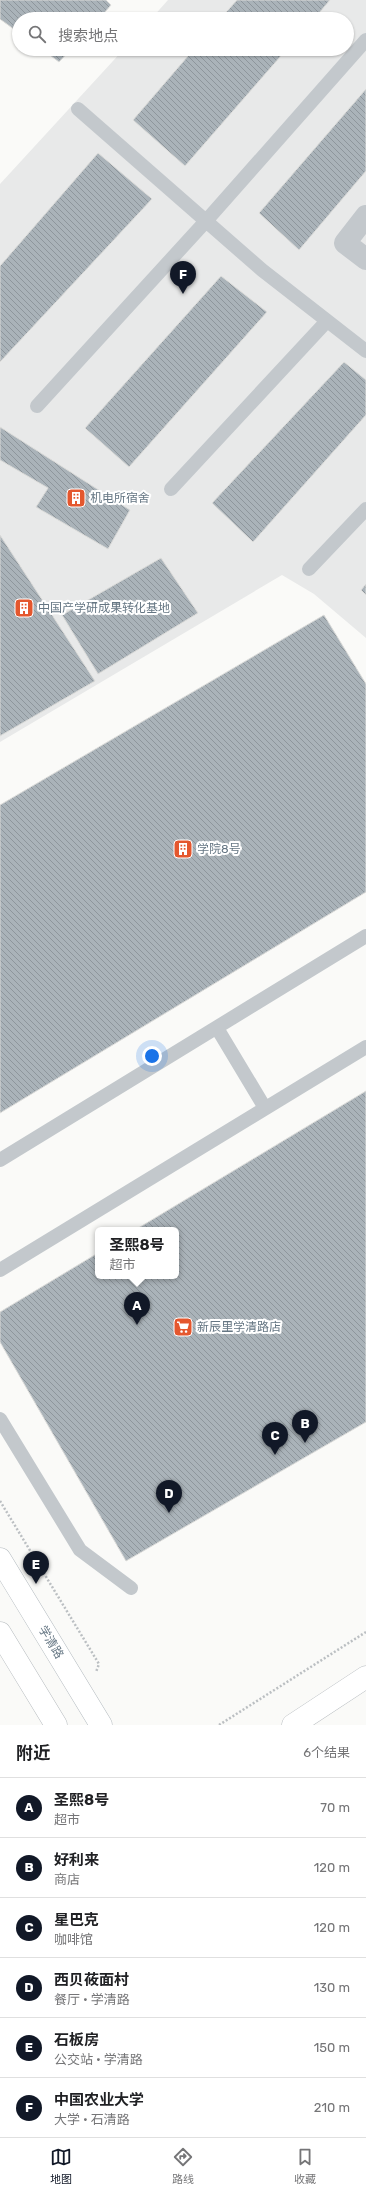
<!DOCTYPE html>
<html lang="zh">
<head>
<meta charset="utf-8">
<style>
  body { margin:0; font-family:Rubik,"Noto Sans SC",sans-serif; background:#f6f6f6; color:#202124 }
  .you { position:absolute; left:152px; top:1056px; width:14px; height:14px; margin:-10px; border:3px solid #fff; border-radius:50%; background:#1a73e8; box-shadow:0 0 0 6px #1a73e833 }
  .badge { display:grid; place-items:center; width:26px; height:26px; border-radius:50%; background:#111827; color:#fff; font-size:13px; font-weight:700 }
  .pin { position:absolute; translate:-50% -33px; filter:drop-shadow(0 1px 2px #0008) }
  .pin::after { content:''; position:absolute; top:21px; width:14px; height:12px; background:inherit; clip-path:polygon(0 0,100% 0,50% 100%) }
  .popup { position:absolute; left:95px; top:1227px; width:84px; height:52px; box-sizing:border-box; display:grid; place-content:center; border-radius:6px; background:#fff; filter:drop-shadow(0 1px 3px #0005); font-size:13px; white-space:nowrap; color:#757577 }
  .popup b { font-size:15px; color:#202124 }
  .popup::after { content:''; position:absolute; left:50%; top:100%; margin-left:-8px; border:8px solid transparent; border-top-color:#fff }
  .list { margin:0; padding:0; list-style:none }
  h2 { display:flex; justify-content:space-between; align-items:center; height:52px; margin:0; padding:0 16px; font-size:17px }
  h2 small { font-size:13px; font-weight:400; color:#757577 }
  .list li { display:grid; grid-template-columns:26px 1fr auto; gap:12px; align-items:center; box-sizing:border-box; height:60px; padding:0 16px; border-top:1px solid #e0e0e0 }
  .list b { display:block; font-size:15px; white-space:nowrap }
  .list p { margin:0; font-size:13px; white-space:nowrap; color:#757577 }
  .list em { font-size:13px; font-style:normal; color:#757577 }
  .icon { flex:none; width:22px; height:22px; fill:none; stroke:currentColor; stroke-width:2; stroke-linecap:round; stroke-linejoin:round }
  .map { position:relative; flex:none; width:366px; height:1725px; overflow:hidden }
  .search { position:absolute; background:#fff; box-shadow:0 1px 3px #0004; left:12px; right:12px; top:12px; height:44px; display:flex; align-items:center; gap:10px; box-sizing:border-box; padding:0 14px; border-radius:22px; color:#757577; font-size:15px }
  .sheet { height:412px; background:#fff }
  nav { display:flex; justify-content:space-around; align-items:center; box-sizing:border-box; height:56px; border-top:1px solid #e0e0e0; background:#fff; font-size:11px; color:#757577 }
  nav a { display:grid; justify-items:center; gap:2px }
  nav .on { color:#111827 }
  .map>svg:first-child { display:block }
  .built { fill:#e8e9e9 }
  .building { fill:url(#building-back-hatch); stroke:#dcdcda }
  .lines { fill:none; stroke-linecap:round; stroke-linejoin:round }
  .secondary-casing { stroke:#b3babf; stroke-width:23 }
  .primary-casing { stroke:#b5babe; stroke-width:23 }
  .path { stroke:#bbbfc2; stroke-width:2.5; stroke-dasharray:2 2; stroke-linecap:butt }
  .lane { stroke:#c3c8cc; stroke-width:14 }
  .street { stroke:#c3c8cc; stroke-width:22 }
  .secondary { stroke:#fff; stroke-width:22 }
  .primary { stroke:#fff; stroke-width:22 }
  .labels { text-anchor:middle; stroke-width:4; stroke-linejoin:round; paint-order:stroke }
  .poi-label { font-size:12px; fill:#657683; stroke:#fff; text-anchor:start }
  .street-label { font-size:12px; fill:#657683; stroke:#fff }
</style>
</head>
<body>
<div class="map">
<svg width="366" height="1725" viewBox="0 0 366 1725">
  <defs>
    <pattern id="building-back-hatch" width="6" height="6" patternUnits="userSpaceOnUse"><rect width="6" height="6" fill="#aab3b9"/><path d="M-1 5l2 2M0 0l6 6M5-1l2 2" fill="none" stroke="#8e969c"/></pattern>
  </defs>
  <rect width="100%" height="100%" fill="#fafaf8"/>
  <path class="built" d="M168 0H366V638L314 594 282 575 0 742V184L124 49H347V19H151Z"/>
  <path class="building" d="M0 0H106L111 5 99 19H19V33L0 19Z
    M237 0H330L314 19H220Z
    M42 49H71L59 62Z
    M194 49H287L185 166 133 120Z
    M366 89V171L299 250 259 213Z
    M98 153 152 199 0 362V266Z
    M221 276 267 312 129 467 85 428Z
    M344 362 366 380V415L253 542 212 503Z
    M0 427 130 510 108 549 36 507 48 488 0 460Z
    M0 535 95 681 0 736Z
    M161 558 198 613 98 674 62 615Z
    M366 584V595L361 590Z
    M324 615 366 684V892L0 1113V805Z
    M366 1091V1422L126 1561 0 1342V1312L98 1253V1276H176V1230H135Z"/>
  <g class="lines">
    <g class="secondary-casing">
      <path id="secondary" d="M0 1559 101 1725"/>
    </g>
    <g class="primary-casing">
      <path id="primary" d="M0 1633 56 1725
        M293 1725 366 1677"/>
    </g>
    <path class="path" d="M0 1501 99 1664 96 1672
      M219 1725 366 1632"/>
    <path class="lane" d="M78 109 262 270 366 351
      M37 406 206 221 366 40
      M171 489 327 321
      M309 569 366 509
      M217 1028 265 1108
      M0 1160 366 936
      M0 1270 366 1047
      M0 1419 80 1550 131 1588"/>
    <path class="street" d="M366 216 345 243 366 259"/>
    <use href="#secondary" class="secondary"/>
    <use href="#primary" class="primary"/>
  </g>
  <defs>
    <g id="building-square" transform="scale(1)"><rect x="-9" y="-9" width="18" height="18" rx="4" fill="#e4572e" stroke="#fff"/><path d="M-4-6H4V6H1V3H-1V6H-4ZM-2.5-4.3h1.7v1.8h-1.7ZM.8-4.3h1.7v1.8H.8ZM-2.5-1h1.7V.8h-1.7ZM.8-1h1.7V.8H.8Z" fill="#fff"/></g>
    <g id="supermarket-square" transform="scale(1)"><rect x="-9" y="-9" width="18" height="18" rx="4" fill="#e4572e" stroke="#fff"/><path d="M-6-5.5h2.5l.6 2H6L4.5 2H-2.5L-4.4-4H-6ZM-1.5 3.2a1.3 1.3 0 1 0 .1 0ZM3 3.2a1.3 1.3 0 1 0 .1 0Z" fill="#fff"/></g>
  </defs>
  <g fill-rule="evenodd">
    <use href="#building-square" x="76" y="498"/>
    <use href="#building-square" x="24" y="608"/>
    <use href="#building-square" x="183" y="849"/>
    <use href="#supermarket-square" x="183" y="1327"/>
  </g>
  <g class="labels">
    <g class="poi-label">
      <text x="90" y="502">机电所宿舍</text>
      <text x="38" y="612">中国产学研成果转化基地</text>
      <text x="197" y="853">学院8号</text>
      <text x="197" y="1331">新辰里学清路店</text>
    </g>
    <g class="street-label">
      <text transform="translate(51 1642) rotate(59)" y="4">学清路</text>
    </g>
  </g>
</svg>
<div class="you"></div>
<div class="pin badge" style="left:137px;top:1325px">A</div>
<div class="popup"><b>圣熙8号</b>超市</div>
<div class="pin badge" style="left:305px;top:1443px">B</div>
<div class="pin badge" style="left:275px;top:1455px">C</div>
<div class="pin badge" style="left:169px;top:1513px">D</div>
<div class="pin badge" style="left:36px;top:1584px">E</div>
<div class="pin badge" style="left:183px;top:294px">F</div>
<div class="search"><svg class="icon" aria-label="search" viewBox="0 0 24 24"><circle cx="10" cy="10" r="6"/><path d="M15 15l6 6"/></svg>搜索地点</div>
</div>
<section class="sheet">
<h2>附近<small>6个结果</small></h2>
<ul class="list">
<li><span class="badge">A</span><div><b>圣熙8号</b><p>超市</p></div><em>70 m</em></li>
<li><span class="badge">B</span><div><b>好利来</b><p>商店</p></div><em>120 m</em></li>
<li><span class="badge">C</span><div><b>星巴克</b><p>咖啡馆</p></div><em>120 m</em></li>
<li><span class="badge">D</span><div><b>西贝莜面村</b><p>餐厅 · 学清路</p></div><em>130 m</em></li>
<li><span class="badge">E</span><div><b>石板房</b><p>公交站 · 学清路</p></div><em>150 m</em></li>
<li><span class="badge">F</span><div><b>中国农业大学</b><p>大学 · 石清路</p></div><em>210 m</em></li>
</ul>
</section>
<nav>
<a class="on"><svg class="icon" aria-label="map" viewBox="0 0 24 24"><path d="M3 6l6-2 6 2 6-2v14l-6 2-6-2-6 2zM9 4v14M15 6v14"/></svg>地图</a>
<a><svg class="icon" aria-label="directions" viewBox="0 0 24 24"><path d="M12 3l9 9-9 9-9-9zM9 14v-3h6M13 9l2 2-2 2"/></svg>路线</a>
<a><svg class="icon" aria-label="saved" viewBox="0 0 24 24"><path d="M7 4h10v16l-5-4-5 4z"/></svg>收藏</a>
</nav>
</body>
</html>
